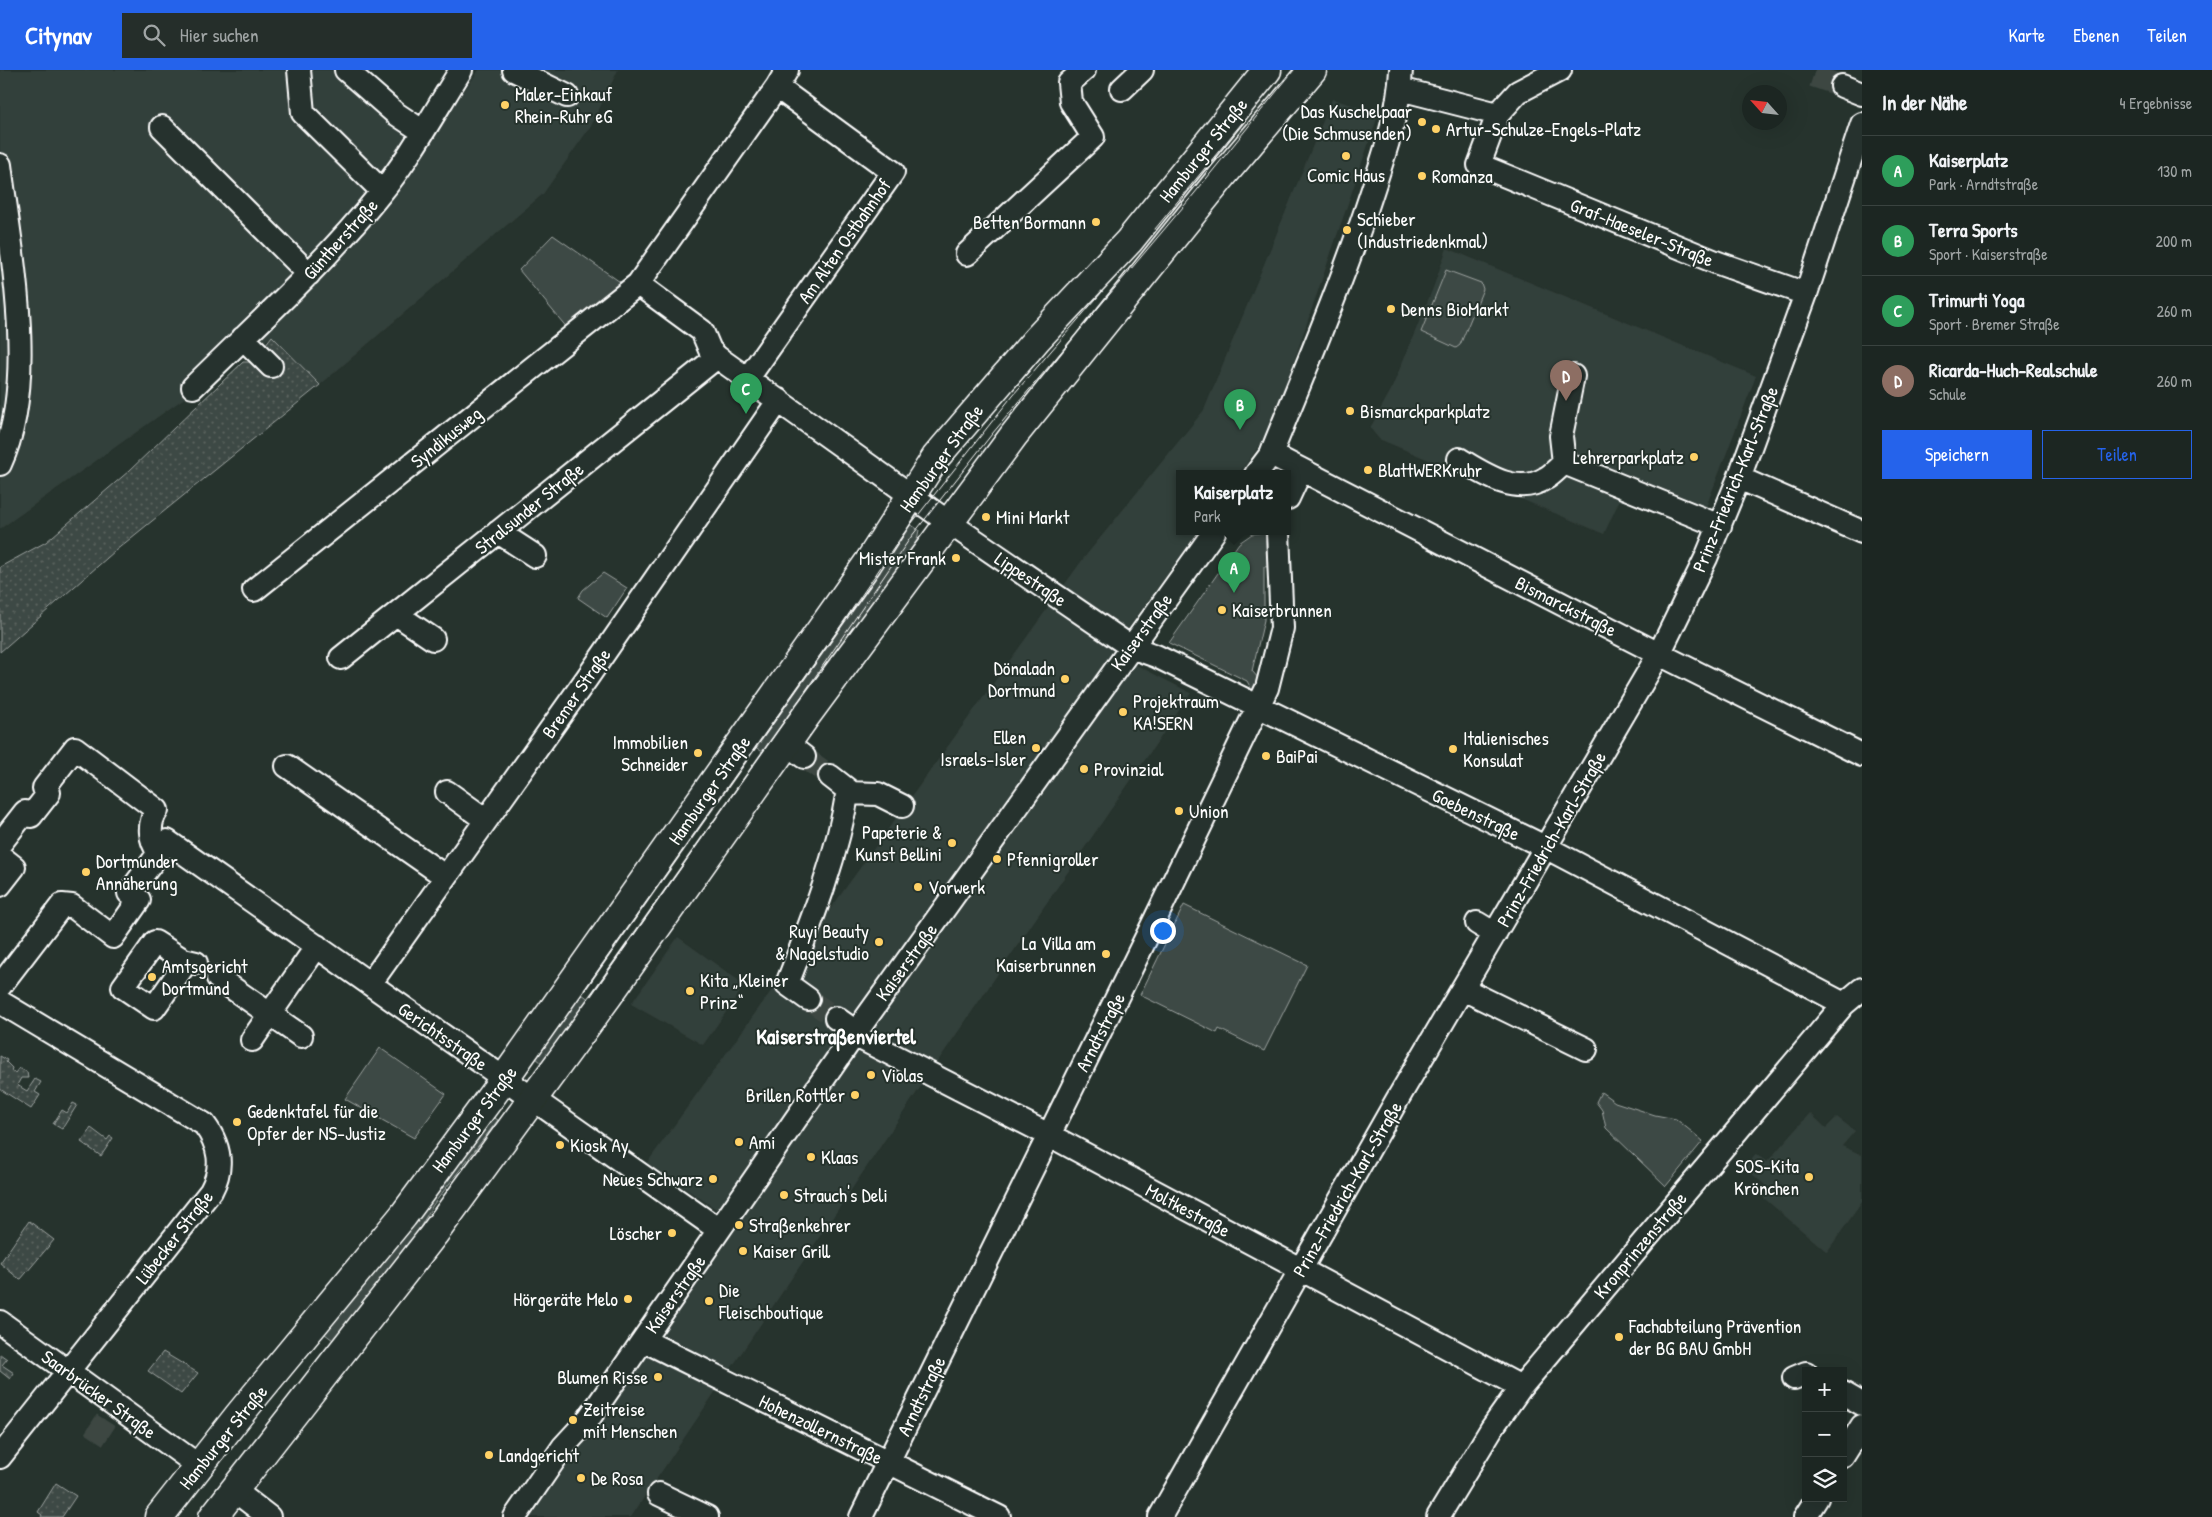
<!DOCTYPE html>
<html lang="de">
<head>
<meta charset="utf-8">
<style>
  body { margin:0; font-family:"Patrick Hand",sans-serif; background:#252e2a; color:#f1f3f6 }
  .controls { position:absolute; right:15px; bottom:15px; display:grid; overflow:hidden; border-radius:0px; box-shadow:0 5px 20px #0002 }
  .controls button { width:45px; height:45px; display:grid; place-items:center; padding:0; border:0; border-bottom:1px solid #3a4340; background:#1c2622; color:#f1f3f6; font:25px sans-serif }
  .compass { position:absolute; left:1742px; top:15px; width:45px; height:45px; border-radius:50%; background:#1c2622; box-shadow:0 5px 20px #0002; rotate:297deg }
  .you { position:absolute; left:1162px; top:860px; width:18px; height:18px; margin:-12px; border:4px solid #fff; border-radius:50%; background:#1a73e8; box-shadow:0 0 0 8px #1a73e833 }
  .badge { display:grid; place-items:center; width:32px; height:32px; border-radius:50%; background:#2563eb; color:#fff; font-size:16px; font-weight:700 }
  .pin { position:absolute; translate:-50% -41px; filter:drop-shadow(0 1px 2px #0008) }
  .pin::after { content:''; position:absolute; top:26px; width:18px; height:15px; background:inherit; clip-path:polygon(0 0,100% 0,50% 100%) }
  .popup { position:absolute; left:1176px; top:400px; width:115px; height:65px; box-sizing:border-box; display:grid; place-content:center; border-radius:0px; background:#1c2622; filter:drop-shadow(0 1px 4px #0005); font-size:16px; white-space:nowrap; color:#a0a5a5 }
  .popup b { font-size:19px; color:#f1f3f6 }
  .popup::after { content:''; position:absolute; left:50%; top:100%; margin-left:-10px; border:10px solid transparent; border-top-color:#1c2622 }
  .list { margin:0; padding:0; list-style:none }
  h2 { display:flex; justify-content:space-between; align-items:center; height:65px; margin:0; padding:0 20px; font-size:21px }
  h2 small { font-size:16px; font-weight:400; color:#a0a5a5 }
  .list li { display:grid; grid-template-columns:32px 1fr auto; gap:15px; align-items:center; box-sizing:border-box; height:70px; padding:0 20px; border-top:1px solid #3a4340 }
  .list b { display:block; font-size:19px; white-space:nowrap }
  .list p { margin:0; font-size:16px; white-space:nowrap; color:#a0a5a5 }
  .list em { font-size:16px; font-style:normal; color:#a0a5a5 }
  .actions { display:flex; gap:10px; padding:15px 20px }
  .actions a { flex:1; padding:11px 0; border:1px solid #2563eb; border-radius:0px; text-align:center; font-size:18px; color:#2563eb }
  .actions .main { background:#2563eb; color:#fff }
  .icon { flex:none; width:28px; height:28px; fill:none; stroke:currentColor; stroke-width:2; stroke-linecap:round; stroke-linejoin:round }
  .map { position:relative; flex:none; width:1862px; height:1447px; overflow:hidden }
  header { display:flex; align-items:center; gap:30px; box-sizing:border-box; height:70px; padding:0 25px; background:#2563eb; color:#fff }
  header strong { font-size:24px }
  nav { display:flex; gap:28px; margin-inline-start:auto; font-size:18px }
  .search { width:350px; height:45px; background:#252e2a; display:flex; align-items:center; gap:12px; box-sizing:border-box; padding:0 18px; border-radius:0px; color:#a0a5a5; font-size:19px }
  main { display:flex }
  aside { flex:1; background:#1c2622 }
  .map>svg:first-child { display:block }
  .built { fill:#333f3a }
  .green { fill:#3e4944; stroke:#9ea4a2 }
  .forest { fill:url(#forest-firs); stroke:#9ea4a2 }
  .garden { fill:url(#garden-dots); stroke:#9ea4a2 }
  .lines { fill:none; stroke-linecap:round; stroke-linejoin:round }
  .minor-tunnel { stroke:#3c4742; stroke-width:22; stroke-dasharray:22 11; stroke-linecap:butt }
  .minor-casing { stroke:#fff; stroke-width:26 }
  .major-casing { stroke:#fff; stroke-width:31 }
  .minor { stroke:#26332d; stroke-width:22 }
  .major { stroke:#26332d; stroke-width:28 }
  .tram { stroke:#fff; stroke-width:1 }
  .poi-dot { fill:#ffd166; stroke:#26332d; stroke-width:2 }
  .labels { text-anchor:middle; stroke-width:4; stroke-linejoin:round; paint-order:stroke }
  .poi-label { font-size:19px; fill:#fff; stroke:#26332d; text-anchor:start }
  .street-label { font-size:19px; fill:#fff; stroke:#26332d }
  .quarter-label { font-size:21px; font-weight:bold; fill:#fff; stroke:#26332d }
</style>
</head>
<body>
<header>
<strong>Citynav</strong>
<div class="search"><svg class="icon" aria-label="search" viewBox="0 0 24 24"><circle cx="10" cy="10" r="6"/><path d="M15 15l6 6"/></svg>Hier suchen</div>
<nav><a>Karte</a><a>Ebenen</a><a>Teilen</a></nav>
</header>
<main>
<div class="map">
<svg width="1862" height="1447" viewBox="0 0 1862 1447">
  <defs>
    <pattern id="forest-firs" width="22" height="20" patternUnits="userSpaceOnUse" patternTransform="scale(1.25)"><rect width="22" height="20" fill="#3e4944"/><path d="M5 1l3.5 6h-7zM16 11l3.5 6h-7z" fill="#5b6460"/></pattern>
    <pattern id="garden-dots" width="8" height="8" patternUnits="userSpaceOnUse" patternTransform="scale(1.25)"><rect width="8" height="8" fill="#3e4944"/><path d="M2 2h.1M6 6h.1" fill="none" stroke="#5b6460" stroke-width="1.8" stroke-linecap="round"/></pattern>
  </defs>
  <rect width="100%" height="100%" fill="#26332d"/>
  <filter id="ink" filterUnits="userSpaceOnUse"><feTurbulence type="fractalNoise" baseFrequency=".02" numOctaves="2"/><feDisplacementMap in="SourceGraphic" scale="10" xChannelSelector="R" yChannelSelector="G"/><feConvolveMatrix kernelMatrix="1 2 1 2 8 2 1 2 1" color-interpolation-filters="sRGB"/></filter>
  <g filter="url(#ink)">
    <path class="built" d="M0 0H336L423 79 479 0H618L591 56 543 124 320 315 272 266 0 459Z
      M1332 29 1379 43 1270 361 1239 404H1180V462H1198L1111 582 1191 623 938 991 631 1447H528L722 1143 647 1093 1083 489 1204 340Z
      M1447 178 1756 306 1703 445 1622 425 1604 464 1379 369 1370 358 1391 320 1433 218Z
      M678 867 745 915 703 975 631 934Z
      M1810 1043 1826 1058 1837 1047 1855 1061 1842 1076 1862 1085V1132L1827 1182 1759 1124 1766 1116 1745 1098 1756 1084 1767 1092Z"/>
    <path class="green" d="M553 165 623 214 568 259 519 200Z
      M1446 200 1481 213 1483 219 1460 275 1456 278 1421 262Z
      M908 453 919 460 917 470 768 686 750 673Z
      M1264 462 1275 467 1277 496 1264 497V550L1252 601 1260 610 1254 624 1247 611 1169 573 1239 473 1252 464Z
      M603 503 627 518 607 548 578 528 583 520Z
      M1184 835 1307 895 1264 981 1219 959 1217 963 1140 925Z
      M578 921 590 930 547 997 536 988 564 948Z
      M380 978 446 1024 414 1068 345 1029Z
      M1601 1022 1615 1032 1655 1045 1676 1049 1703 1071 1666 1116 1606 1058 1602 1040 1596 1032Z
      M488 1044 498 1050 433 1135 401 1190 337 1273 321 1261Z"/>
    <path class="forest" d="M0 1284 7 1289 2 1295 14 1303 10 1309 0 1301Z"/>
    <path class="garden" d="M272 266 320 315 115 481 0 582V497L46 472 129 401 243 292H252Z
      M0 986 7 990 6 992 12 998 11 1001 15 1003 19 998 27 1002 28 1008H21L17 1015 27 1021 35 1009 41 1012 35 1022 40 1025 31 1039 0 1019Z
      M73 1033 77 1035 62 1059 53 1054 62 1040 67 1043Z
      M91 1058 107 1070 110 1066 113 1068 101 1086 81 1072Z
      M29 1151 54 1170 21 1209 18 1208 0 1193Z
      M163 1282 198 1303 181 1324 148 1301Z
      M56 1413 76 1426 62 1447H41L42 1445 38 1442Z"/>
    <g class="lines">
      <path class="minor-tunnel" d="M1813 6 1842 16
        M804 687 830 706
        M808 929 836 948
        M94 1369 109 1346"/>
      <g class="minor-casing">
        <path id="minor" d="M299 0 303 43 382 121
          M346 0 395 43 422 61
          M514 0 567 26
          M787 0 777 17 638 214 702 261 710 280 717 287 948 452 1131 577 1156 586 1547 778 1844 934
          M1560 0 1518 22 1498 44 1479 95 1718 193 1806 224
          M1842 16 1862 24
          M1122 19 1142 0
          M1400 19 1498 44
          M162 57 309 204
          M0 95C11 182 38 313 0 394
          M967 184 1093 67 1071 32 1069 13 1084 0
          M243 268 271 296
          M748 308 893 102 777 17
          M193 317C257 254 324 194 380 124 411 86 435 41 461 0
          M1271 384 1659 584 1862 685
          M1459 389C1484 404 1517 427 1546 408 1552 405 1558 398 1564 393
          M1564 393 1720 456
          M1564 393 1561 366 1573 306
          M1256 404 1271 384C1306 297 1343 211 1372 122 1385 82 1399 42 1401 0
          M1739 408 1862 462
          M1288 428 1301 400
          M498 462 535 486
          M254 520 638 214
          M396 544 433 569
          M341 588 717 287
          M787 674 804 687
          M287 696 446 807
          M447 722 486 750
          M848 723 878 724 902 736
          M167 771 719 1160
          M0 774 25 742 31 746 49 723 44 718 75 678 157 740C148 753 149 770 159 783L129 823 139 830 113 867 72 836 62 835 0 916
          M0 786 14 797 0 815
          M1477 853 1495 864
          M187 891 154 938 123 917 155 872 183 890 196 893
          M218 908 301 966
          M370 914 587 608 779 330
          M1463 919 1586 979
          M808 929 787 914C812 850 837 788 848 720L830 706
          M0 932 204 1054C220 1075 224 1097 211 1121L0 1387
          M836 948 856 962
          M854 965 1049 1065 1521 1317
          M252 970 317 876
          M0 1252 199 1396
          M643 1270 999 1447
          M1794 1308 1806 1303
          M1843 1323 1862 1334
          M1843 1386 1862 1356
          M234 1420 269 1447
          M659 1424 707 1447
          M515 1447 563 1377 587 1351 854 965 1214 462
          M861 1447 1153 854 1267 618 1282 558 1278 462
          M1160 1447 1397 1030 1659 584 1706 488 1739 408 1806 224 1862 54
          M1438 1447 1492 1358 1521 1317 1844 934 1862 919
          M1805 1447 1817 1428"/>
      </g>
      <g class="major-casing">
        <path id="major" d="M159 1447 239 1345 403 1146 504 1009 868 493 936 387 1037 269 1129 171 1267 0
          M213 1447 434 1164 608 926 806 646 1014 365 1224 104 1312 0"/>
      </g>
      <use href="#minor" class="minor"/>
      <use href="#major" class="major"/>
      <path class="tram" d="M1155 159 1242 53
        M584 920 842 554 904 463 1013 325 1102 222
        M591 926 802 626 911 467 992 364 1194 124 1294 0"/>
    </g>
  </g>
  <g class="poi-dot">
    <circle cx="505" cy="35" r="5"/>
    <circle cx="1422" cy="52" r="5"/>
    <circle cx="1436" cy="59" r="5"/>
    <circle cx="1346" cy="86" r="5"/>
    <circle cx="1422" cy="106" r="5"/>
    <circle cx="1096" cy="152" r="5"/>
    <circle cx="1347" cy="160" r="5"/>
    <circle cx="1391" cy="239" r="5"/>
    <circle cx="1350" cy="341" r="5"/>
    <circle cx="1694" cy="387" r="5"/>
    <circle cx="1368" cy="400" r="5"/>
    <circle cx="986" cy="447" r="5"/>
    <circle cx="956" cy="488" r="5"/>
    <circle cx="1222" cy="540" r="5"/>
    <circle cx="1065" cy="609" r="5"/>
    <circle cx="1123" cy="642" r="5"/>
    <circle cx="1036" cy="678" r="5"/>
    <circle cx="1453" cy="679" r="5"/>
    <circle cx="698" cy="683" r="5"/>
    <circle cx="1266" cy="686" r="5"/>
    <circle cx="1084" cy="699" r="5"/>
    <circle cx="1179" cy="741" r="5"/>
    <circle cx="952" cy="773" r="5"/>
    <circle cx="997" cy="789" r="5"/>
    <circle cx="86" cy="802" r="5"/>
    <circle cx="918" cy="817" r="5"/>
    <circle cx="879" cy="872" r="5"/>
    <circle cx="1106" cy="884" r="5"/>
    <circle cx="152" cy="907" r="5"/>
    <circle cx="690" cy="921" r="5"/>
    <circle cx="871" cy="1005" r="5"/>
    <circle cx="855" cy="1025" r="5"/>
    <circle cx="237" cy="1052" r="5"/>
    <circle cx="739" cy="1072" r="5"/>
    <circle cx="560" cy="1075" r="5"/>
    <circle cx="811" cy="1087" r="5"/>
    <circle cx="1809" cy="1107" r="5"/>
    <circle cx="713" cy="1109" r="5"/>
    <circle cx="784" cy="1125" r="5"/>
    <circle cx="739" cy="1155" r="5"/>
    <circle cx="672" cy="1163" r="5"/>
    <circle cx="743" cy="1181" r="5"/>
    <circle cx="628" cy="1229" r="5"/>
    <circle cx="709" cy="1231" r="5"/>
    <circle cx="1619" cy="1267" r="5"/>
    <circle cx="658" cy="1307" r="5"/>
    <circle cx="573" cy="1350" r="5"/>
    <circle cx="489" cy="1385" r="5"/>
    <circle cx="581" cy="1408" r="5"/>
  </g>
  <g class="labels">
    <g class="poi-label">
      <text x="515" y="31">Maler-Einkauf<tspan x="515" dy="22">Rhein-Ruhr eG</tspan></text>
      <text x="1412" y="48" text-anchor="end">Das Kuschelpaar<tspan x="1412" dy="22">(Die Schmusenden)</tspan></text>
      <text x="1446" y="66">Artur-Schulze-Engels-Platz</text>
      <text x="1346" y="112" text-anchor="middle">Comic Haus</text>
      <text x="1432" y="113">Romanza</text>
      <text x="1357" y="156">Schieber<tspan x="1357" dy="22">(Industriedenkmal)</tspan></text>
      <text x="1086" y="159" text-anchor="end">Betten Bormann</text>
      <text x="1401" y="246">Denns BioMarkt</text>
      <text x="1360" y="348">Bismarckparkplatz</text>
      <text x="1684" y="394" text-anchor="end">Lehrerparkplatz</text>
      <text x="1378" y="407">BlattWERKruhr</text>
      <text x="996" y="454">Mini Markt</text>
      <text x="946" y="495" text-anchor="end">Mister Frank</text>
      <text x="1232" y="547">Kaiserbrunnen</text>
      <text x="1055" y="605" text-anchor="end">Dönaladn<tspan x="1055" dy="22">Dortmund</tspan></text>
      <text x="1133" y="638">Projektraum<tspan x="1133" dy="22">KA!SERN</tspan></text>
      <text x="1026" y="674" text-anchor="end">Ellen<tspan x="1026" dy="22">Israels-Isler</tspan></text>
      <text x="1463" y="675">Italienisches<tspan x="1463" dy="22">Konsulat</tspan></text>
      <text x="688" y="679" text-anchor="end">Immobilien<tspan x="688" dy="22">Schneider</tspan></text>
      <text x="1276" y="693">BaiPai</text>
      <text x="1094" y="706">Provinzial</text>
      <text x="1189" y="748">Union</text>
      <text x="942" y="769" text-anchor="end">Papeterie &amp;<tspan x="942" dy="22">Kunst Bellini</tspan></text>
      <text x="1007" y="796">Pfennigroller</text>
      <text x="96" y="798">Dortmunder<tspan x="96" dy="22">Annäherung</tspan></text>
      <text x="928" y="824">Vorwerk</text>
      <text x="869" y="868" text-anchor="end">Ruyi Beauty<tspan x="869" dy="22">&amp; Nagelstudio</tspan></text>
      <text x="1096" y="880" text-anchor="end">La Villa am<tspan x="1096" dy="22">Kaiserbrunnen</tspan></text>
      <text x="162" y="903">Amtsgericht<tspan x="162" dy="22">Dortmund</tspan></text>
      <text x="700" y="917">Kita „Kleiner<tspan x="700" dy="22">Prinz“</tspan></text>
      <text x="881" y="1012">Violas</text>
      <text x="845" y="1032" text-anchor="end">Brillen Rottler</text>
      <text x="247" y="1048">Gedenktafel für die<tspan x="247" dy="22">Opfer der NS-Justiz</tspan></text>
      <text x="749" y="1079">Ami</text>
      <text x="570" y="1082">Kiosk Ay</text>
      <text x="821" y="1094">Klaas</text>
      <text x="1799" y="1103" text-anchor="end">SOS-Kita<tspan x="1799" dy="22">Krönchen</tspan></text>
      <text x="703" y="1116" text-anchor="end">Neues Schwarz</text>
      <text x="794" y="1132">Strauch's Deli</text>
      <text x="749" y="1162">Straßenkehrer</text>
      <text x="662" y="1170" text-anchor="end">Löscher</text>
      <text x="753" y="1188">Kaiser Grill</text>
      <text x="719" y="1227">Die<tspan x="719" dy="22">Fleischboutique</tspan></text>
      <text x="618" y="1236" text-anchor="end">Hörgeräte Melo</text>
      <text x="1629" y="1263">Fachabteilung Prävention<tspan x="1629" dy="22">der BG BAU GmbH</tspan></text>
      <text x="648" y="1314" text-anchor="end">Blumen Risse</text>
      <text x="583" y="1346">Zeitreise<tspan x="583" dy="22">mit Menschen</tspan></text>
      <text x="499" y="1392">Landgericht</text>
      <text x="591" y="1415">De Rosa</text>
    </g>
    <g class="street-label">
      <text transform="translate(1203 80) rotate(-51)" y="7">Hamburger Straße</text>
      <text transform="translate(1642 162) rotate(22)" y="7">Graf-Haeseler-Straße</text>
      <text transform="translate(340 169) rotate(-48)" y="7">Güntherstraße</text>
      <text transform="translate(844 171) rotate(-55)" y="7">Am Alten Ostbahnhof</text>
      <text transform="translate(446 367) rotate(-39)" y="7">Syndikusweg</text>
      <text transform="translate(941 388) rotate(-54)" y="7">Hamburger Straße</text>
      <text transform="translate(1735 409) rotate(-68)" y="7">Prinz-Friedrich-Karl-Straße</text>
      <text transform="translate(529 438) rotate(-39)" y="7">Stralsunder Straße</text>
      <text transform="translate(1031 509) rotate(34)" y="7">Lippestraße</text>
      <text transform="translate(1566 536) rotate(27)" y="7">Bismarckstraße</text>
      <text transform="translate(1141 562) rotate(-54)" y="7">Kaiserstraße</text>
      <text transform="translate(576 623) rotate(-55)" y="7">Bremer Straße</text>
      <text transform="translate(709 720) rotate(-55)" y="7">Hamburger Straße</text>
      <text transform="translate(1476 744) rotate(26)" y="7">Goebenstraße</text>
      <text transform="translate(1551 769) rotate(-60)" y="7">Prinz-Friedrich-Karl-Straße</text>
      <text transform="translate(906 892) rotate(-54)" y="7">Kaiserstraße</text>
      <text transform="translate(1100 962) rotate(-63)" y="7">Arndtstraße</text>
      <text transform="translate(443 966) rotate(35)" y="7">Gerichtsstraße</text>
      <text transform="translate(474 1049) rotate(-53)" y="7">Hamburger Straße</text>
      <text transform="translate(1347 1119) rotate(-60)" y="7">Prinz-Friedrich-Karl-Straße</text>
      <text transform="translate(1188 1140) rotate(28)" y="7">Moltkestraße</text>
      <text transform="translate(174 1167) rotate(-52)" y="7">Lübecker Straße</text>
      <text transform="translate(1640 1175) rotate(-50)" y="7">Kronprinzenstraße</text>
      <text transform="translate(675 1224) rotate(-55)" y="7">Kaiserstraße</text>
      <text transform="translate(99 1324) rotate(36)" y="7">Saarbrücker Straße</text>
      <text transform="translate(921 1326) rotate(-64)" y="7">Arndtstraße</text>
      <text transform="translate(821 1359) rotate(26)" y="7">Hohenzollernstraße</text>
      <text transform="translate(223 1367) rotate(-51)" y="7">Hamburger Straße</text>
    </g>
    <g class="quarter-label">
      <text x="836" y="974">Kaiserstraßenviertel</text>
    </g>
  </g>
</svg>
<div class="controls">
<button>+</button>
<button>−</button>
<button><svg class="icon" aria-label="layers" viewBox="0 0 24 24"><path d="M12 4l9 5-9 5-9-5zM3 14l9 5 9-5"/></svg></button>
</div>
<svg class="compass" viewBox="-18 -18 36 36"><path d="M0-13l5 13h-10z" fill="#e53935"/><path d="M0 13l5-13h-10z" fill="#a0a5a5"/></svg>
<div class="you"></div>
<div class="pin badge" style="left:1234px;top:523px;background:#2e9e5b">A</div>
<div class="popup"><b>Kaiserplatz</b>Park</div>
<div class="pin badge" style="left:1240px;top:360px;background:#2e9e5b">B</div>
<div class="pin badge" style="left:746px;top:344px;background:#2e9e5b">C</div>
<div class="pin badge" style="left:1566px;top:331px;background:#8d6e63">D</div>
</div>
<aside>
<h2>In der Nähe<small>4 Ergebnisse</small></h2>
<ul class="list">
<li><span class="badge" style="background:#2e9e5b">A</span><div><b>Kaiserplatz</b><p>Park · Arndtstraße</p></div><em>130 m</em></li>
<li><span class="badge" style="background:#2e9e5b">B</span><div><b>Terra Sports</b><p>Sport · Kaiserstraße</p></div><em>200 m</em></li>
<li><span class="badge" style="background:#2e9e5b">C</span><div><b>Trimurti Yoga</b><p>Sport · Bremer Straße</p></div><em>260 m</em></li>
<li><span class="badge" style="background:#8d6e63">D</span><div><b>Ricarda-Huch-Realschule</b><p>Schule</p></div><em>260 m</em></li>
</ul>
<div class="actions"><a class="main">Speichern</a><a>Teilen</a></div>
</aside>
</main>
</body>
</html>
